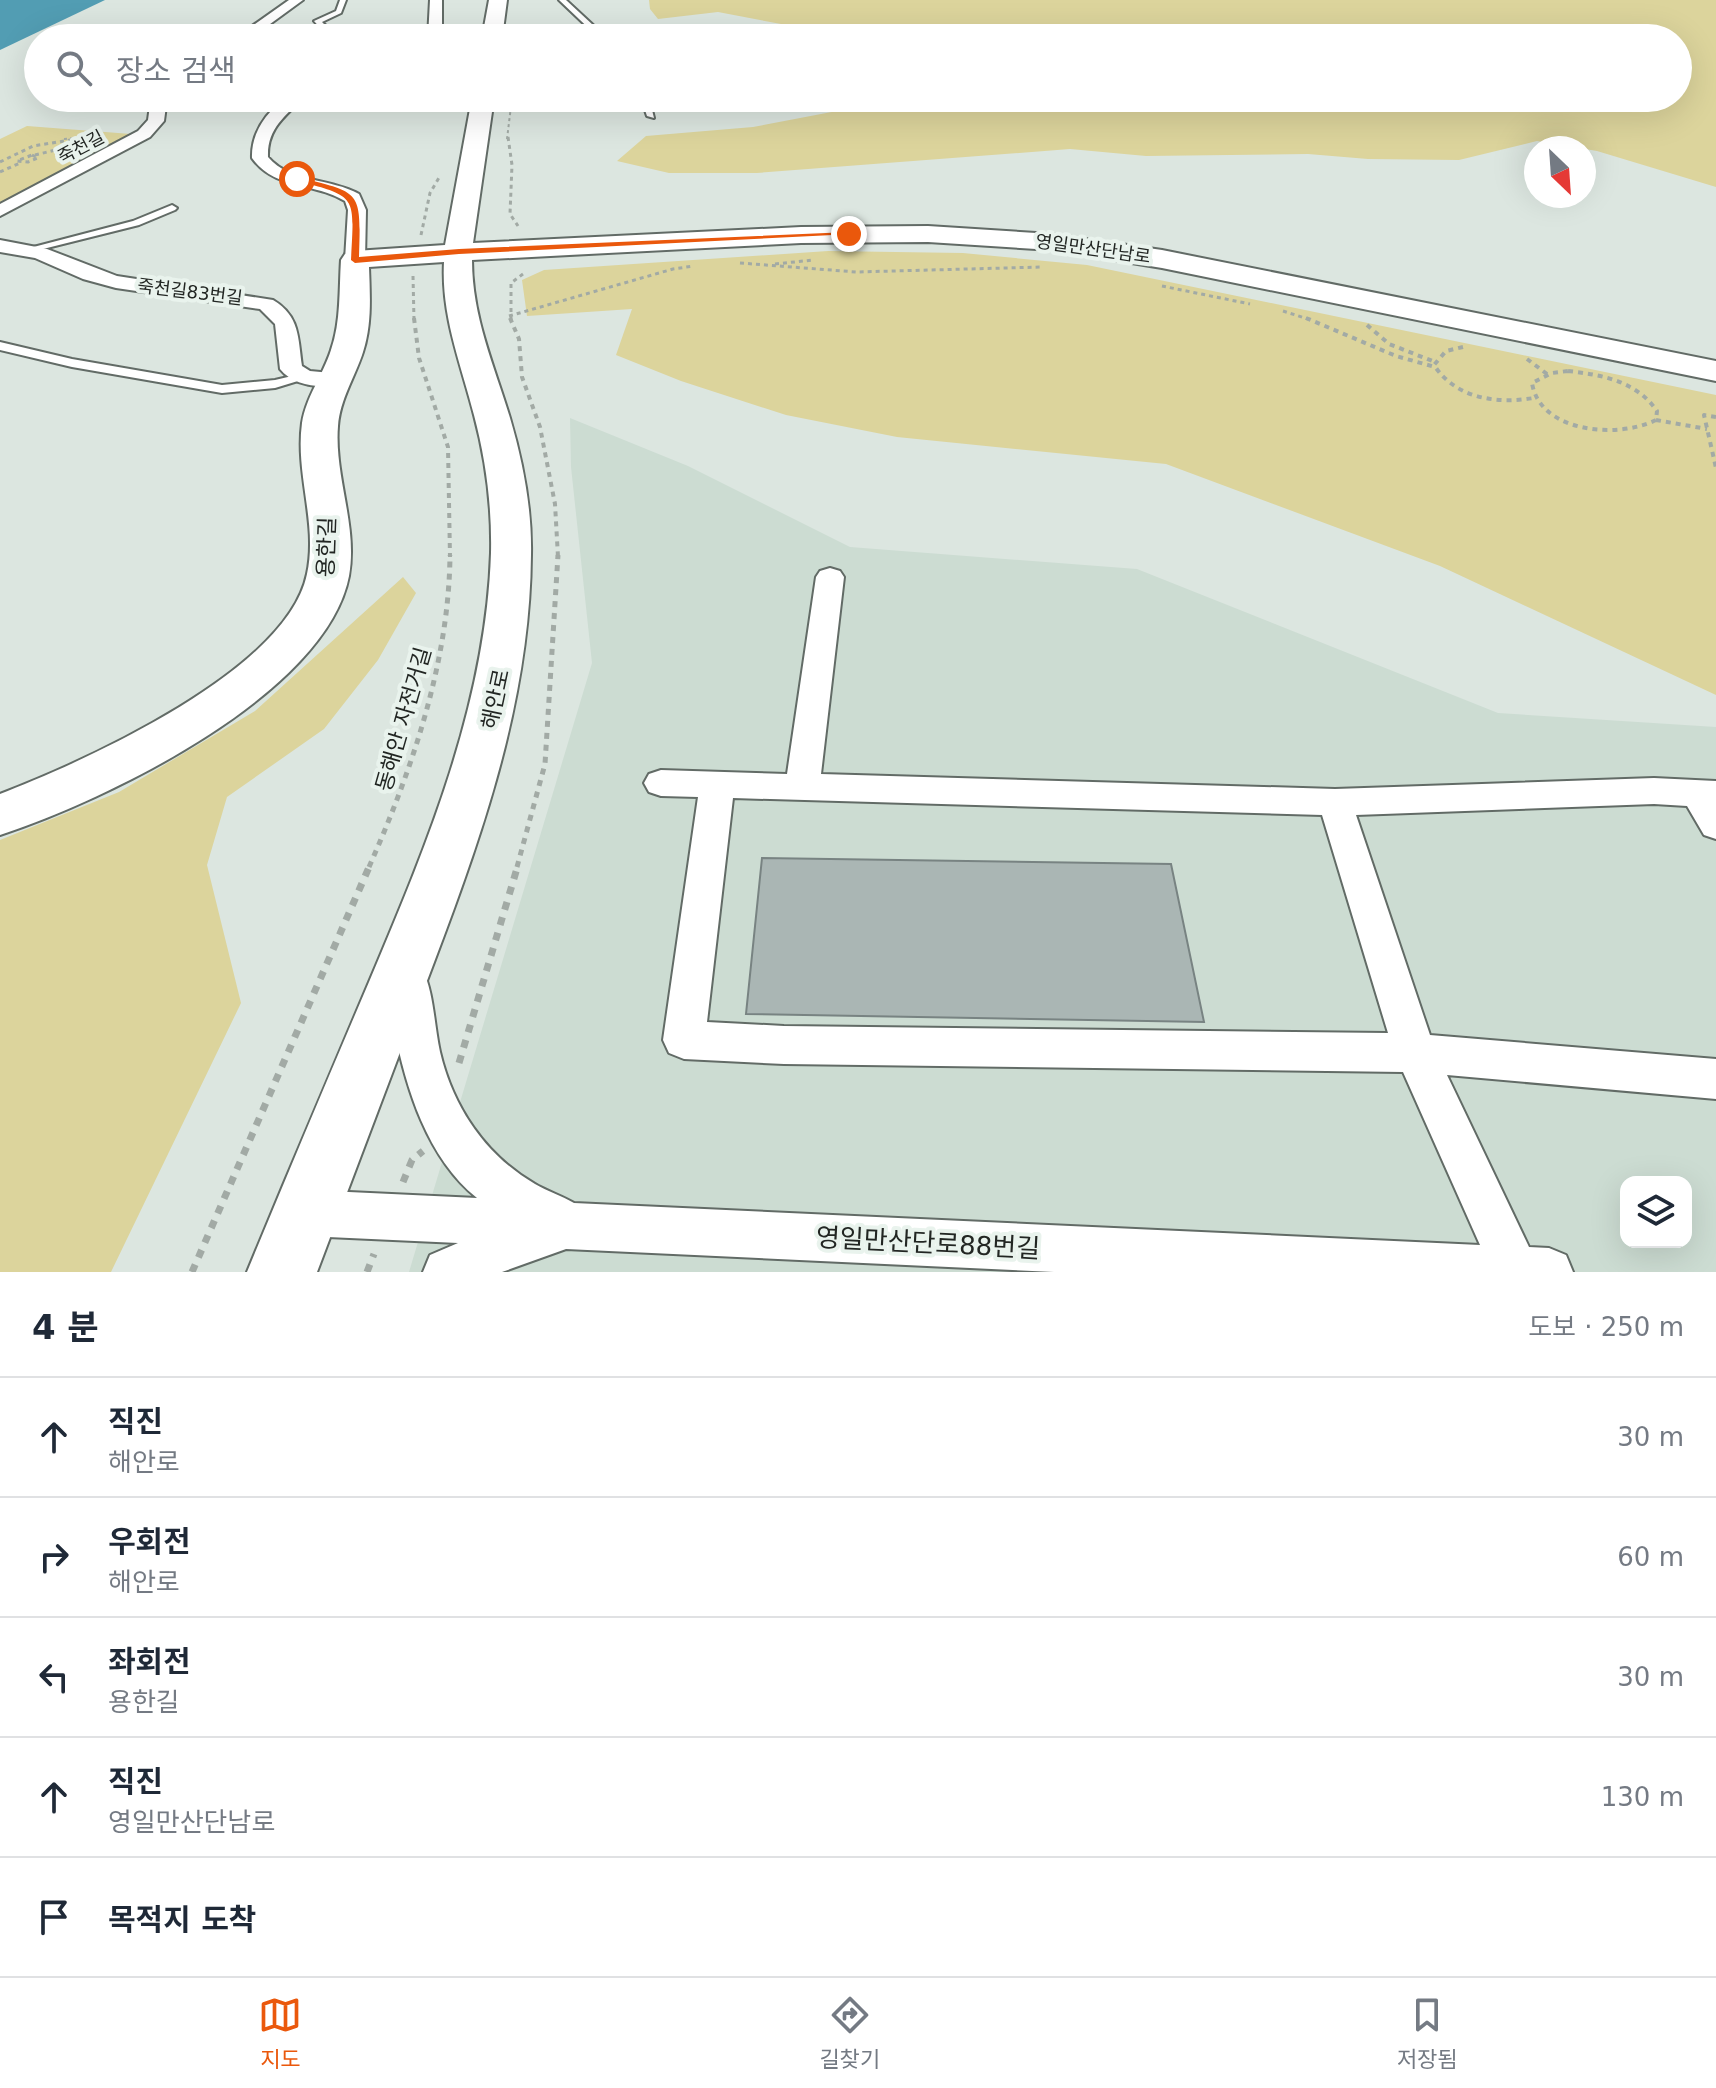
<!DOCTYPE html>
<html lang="ko">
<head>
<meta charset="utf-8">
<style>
  body { margin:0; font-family:"DejaVu Sans","Noto Sans KR",sans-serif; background:#f2f2f3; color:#1f2937 }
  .controls { position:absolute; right:24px; bottom:24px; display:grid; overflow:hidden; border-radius:16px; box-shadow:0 8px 32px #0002 }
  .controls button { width:72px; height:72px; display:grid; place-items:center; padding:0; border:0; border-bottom:2px solid #e0e1e3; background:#fff; color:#1f2937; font:40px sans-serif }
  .compass { position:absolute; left:1524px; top:136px; width:72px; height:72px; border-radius:50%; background:#fff; box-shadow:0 8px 32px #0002; rotate:155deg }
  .stop { position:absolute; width:24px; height:24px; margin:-18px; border:6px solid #ea580c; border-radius:50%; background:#fff }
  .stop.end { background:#ea580c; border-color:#fff; box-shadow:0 2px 8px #0008 }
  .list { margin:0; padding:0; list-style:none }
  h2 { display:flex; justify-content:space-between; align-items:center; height:104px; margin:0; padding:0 32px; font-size:34px }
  h2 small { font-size:26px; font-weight:400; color:#747a83 }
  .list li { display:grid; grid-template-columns:52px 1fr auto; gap:24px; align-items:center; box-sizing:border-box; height:120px; padding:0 32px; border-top:2px solid #e0e1e3 }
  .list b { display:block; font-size:30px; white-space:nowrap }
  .list p { margin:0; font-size:26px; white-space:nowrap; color:#747a83 }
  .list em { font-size:26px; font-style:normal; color:#747a83 }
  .icon { flex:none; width:44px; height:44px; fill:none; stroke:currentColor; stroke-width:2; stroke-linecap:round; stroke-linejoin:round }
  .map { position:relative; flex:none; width:1716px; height:1272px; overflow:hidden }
  .search { position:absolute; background:#fff; box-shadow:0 8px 32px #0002; left:24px; right:24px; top:24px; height:88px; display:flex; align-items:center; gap:20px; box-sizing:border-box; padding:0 28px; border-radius:44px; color:#747a83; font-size:30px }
  .sheet { height:704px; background:#fff }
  nav { display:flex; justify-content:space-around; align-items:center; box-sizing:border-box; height:112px; border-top:2px solid #e0e1e3; background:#fff; font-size:22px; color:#747a83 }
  nav a { display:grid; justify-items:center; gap:4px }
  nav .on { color:#ea580c }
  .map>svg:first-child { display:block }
  .built { fill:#ccdcd2; fill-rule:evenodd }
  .green { fill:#dcd49c }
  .water { fill:#529db3 }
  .building { fill:#aab6b4; stroke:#788382; stroke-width:2 }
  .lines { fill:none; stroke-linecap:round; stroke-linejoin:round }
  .lane-casing { stroke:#626b66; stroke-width:4 }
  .street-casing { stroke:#626b66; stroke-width:4 }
  .secondary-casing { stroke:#626b66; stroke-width:4 }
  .path-far4 { stroke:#a2aaa5; stroke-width:2; stroke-dasharray:3 3; stroke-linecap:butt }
  .path-far3 { stroke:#a2aaa5; stroke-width:3; stroke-dasharray:4 4; stroke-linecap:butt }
  .path-far2 { stroke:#a2aaa5; stroke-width:4; stroke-dasharray:5 5; stroke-linecap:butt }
  .path-far1 { stroke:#a2aaa5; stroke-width:5; stroke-dasharray:6 6; stroke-linecap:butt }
  .path { stroke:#a2aaa5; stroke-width:7; stroke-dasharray:8 8; stroke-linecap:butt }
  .lane { fill:#fff; fill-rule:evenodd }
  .street { fill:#fff; fill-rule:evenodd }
  .secondary { fill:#fff; fill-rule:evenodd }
  .route { fill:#ea580c }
  .labels { text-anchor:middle; stroke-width:8; stroke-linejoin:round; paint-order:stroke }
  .far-street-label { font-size:18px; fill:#222623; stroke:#e9f3ed }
  .street-label { font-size:22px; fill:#222623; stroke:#e9f3ed }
  .near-street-label { font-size:26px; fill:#222623; stroke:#e9f3ed }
</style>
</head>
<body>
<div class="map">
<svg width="1716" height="1272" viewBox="0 0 1716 1272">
  <rect width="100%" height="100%" fill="#dce6e0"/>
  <path class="built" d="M570 418 688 466 850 547 1137 569 1498 713 1716 727V1272H409L592 663 571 467ZM1626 1182H1686V1242H1626Z"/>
  <path class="green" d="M649 0H1716V187L1597 151 1537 141 1459 160 1368 159 1308 154 1146 156 1070 149 757 173H669L617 161 646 136 753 127 863 106 862 98H1678V38H1038L1027 35 770 38 781 24 718 12 658 19 650 9Z
    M27 126 131 134 0 208V139Z
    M828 251 963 253 1087 265 1716 395V695L1440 566 1166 464 897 437 786 415 681 381 616 355 632 309 527 316 522 280 544 270Z
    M403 577 416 593 378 660 324 729 227 797 207 865 241 1003 111 1272H0V840L119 792 255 711Z"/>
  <path class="water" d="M0 0H105L0 50Z"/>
  <path class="building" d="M762 858 1171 864 1204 1022 746 1014Z"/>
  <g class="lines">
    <g class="lane-casing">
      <path id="lane" d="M340 0H346L341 13 322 22 333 33 329 38H321L325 33 314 21 336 11Z
        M559 0H566L607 38H599Z
        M249 30 296 36 300 38 252 34Z
        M641 98H649L654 118 647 116Z
        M172 205 177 208 175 210 139 225 27 253 22 250 133 221Z
        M0 342 72 359 222 385 275 380 305 373 311 377 275 388 222 393 72 367 0 350Z"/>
    </g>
    <g class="street-casing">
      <path id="street" d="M289 0H303L251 38H235Z
        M430 0H442V38H428Z
        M151 98H167L164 121 150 137 0 216V204L138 131 148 120Z
        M285 98H303C285 117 267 128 268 157 290 183 331 178 359 194L366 210 365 260 362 264 355 266 345 260 348 210 345 201C314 182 275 190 252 158 251 133 266 113 285 98Z
        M0 240 47 249 117 276 273 300C300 316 298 338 302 366L310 371 342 374 345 379 342 384C322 389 293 386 280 369L275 324 260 309 116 288 83 279 35 258 0 252Z
        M830 568 840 571 844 577 821 774 1335 789 1654 778 1716 781V839L1704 835 1687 806 1654 804 1356 815 1430 1035 1716 1059V1099L1447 1075 1529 1247 1549 1248 1566 1255 1573 1272H1054L566 1249 502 1272H423L430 1255 458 1243 306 1236 290 1229 283 1213 290 1197 306 1190 477 1198C427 1158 406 1088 394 1028 391 1008 385 986 394 968L408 963 422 968C434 993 434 1025 440 1052 453 1107 485 1155 535 1184 547 1191 562 1196 574 1203L1480 1245 1403 1072 784 1064 684 1059 669 1053 663 1040 698 797 661 796 649 792 644 783 649 774 661 770 787 774 816 577 820 571ZM733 798 1322 815 1388 1033 784 1026 707 1022Z"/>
    </g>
    <g class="secondary-casing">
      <path id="secondary" d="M489 0H507L502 38H482Z
        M472 98H494L473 243 801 227 928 226 1052 234 1162 250 1716 361V381L1162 268 1052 250 928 242 801 243 472 260C472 317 494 365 510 418 523 462 532 509 531 555 530 709 476 852 422 994 387 1087 352 1179 317 1272H247C287 1175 328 1078 369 982 427 845 486 704 491 553 492 507 486 460 474 415 461 364 441 316 444 262L369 267C370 296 372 324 363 352 355 377 340 399 338 426 334 476 358 526 349 576 326 695 104 801 0 835V794C85 761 287 671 307 574 318 524 295 474 302 423 306 397 323 375 331 350 341 321 339 290 341 260L345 254 355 251 445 245Z"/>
    </g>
    <path class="path-far4" d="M64 139 94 137
      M507 139 512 98"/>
    <path class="path-far3" d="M508 137 512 165 510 214 518 226
      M32 155 38 158 28 162 17 161Z
      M35 155 80 144
      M0 162 33 146 89 137
      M0 172 20 163
      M421 235 430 193 440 176
      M740 263 856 272 1042 267
      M775 264 813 260
      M413 276 414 320
      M1162 286 1250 304
      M1283 311 1311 320
      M509 316 673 269 694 266
      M511 320V283L523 274 520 272"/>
    <path class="path-far2" d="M414 318 419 358 448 447 450 557
      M510 318 519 339 522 377 540 427 555 504 558 557
      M1306 318 1396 356 1435 367
      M1367 325 1389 344 1435 362
      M1463 347 1446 351 1434 365C1456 399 1497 404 1534 398
      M1527 359 1547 374
      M1568 371C1603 375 1636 381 1657 411L1656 420C1618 439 1540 433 1532 383L1552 373Z
      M1716 417 1704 415 1716 468
      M1656 420 1707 429"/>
    <path class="path-far1" d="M369 867C412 770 449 662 450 555
      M517 867 545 764 558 555"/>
    <path class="path" d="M459 1063 518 865
      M403 1182 412 1160 423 1151
      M192 1272 370 865
      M367 1272 374 1254"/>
    <use href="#lane" class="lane"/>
    <use href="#street" class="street"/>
    <use href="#secondary" class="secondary"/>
  </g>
  <path class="route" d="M297 177C362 193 361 190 359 257L459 249 849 232 853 234 459 254 355 263 351 260C354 195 359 197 294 180Z"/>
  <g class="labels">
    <g class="far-street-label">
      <text transform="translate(81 147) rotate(-28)" y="6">죽천길</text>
      <text transform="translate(1093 249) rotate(8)" y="6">영일만산단남로</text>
      <text transform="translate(190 292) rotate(7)" y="6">죽천길83번길</text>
    </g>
    <g class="street-label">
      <text transform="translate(326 547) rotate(-88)" y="8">용한길</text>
      <text transform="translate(495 699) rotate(-78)" y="8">해안로</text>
      <text transform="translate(403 719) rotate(-74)" y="8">동해안 자전거길</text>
    </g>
    <g class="near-street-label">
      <text transform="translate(928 1243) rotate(3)" y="9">영일만산단로88번길</text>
    </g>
  </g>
</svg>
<div class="controls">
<button><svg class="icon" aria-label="layers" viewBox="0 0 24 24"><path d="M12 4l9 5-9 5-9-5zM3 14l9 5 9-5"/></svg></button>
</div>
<svg class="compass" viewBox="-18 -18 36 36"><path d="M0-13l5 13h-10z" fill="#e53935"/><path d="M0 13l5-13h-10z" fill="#747a83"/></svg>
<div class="stop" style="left:297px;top:179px"></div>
<div class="stop end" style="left:849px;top:234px"></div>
<div class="search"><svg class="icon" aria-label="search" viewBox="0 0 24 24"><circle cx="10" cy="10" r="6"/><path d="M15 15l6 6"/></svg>장소 검색</div>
</div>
<section class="sheet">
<h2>4 분<small>도보 · 250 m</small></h2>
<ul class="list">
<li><svg class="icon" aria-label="ahead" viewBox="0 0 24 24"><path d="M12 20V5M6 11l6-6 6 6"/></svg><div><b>직진</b><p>해안로</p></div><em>30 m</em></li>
<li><svg class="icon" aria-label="right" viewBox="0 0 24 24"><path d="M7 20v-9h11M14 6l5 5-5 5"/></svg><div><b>우회전</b><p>해안로</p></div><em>60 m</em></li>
<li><svg class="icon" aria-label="left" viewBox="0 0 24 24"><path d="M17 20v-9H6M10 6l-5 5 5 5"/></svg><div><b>좌회전</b><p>용한길</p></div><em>30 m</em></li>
<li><svg class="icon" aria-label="ahead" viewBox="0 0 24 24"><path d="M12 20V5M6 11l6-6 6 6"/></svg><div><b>직진</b><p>영일만산단남로</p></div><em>130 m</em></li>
<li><svg class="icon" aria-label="arrive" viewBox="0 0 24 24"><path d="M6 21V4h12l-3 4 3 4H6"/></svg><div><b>목적지 도착</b></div></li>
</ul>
</section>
<nav>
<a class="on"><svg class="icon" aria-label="map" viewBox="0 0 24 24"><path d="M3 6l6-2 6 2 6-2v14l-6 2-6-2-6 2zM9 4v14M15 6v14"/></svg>지도</a>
<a><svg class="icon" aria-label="directions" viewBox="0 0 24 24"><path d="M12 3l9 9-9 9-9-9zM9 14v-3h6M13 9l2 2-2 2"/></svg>길찾기</a>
<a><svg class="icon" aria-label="saved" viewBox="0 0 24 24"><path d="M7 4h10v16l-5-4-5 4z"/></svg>저장됨</a>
</nav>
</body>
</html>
